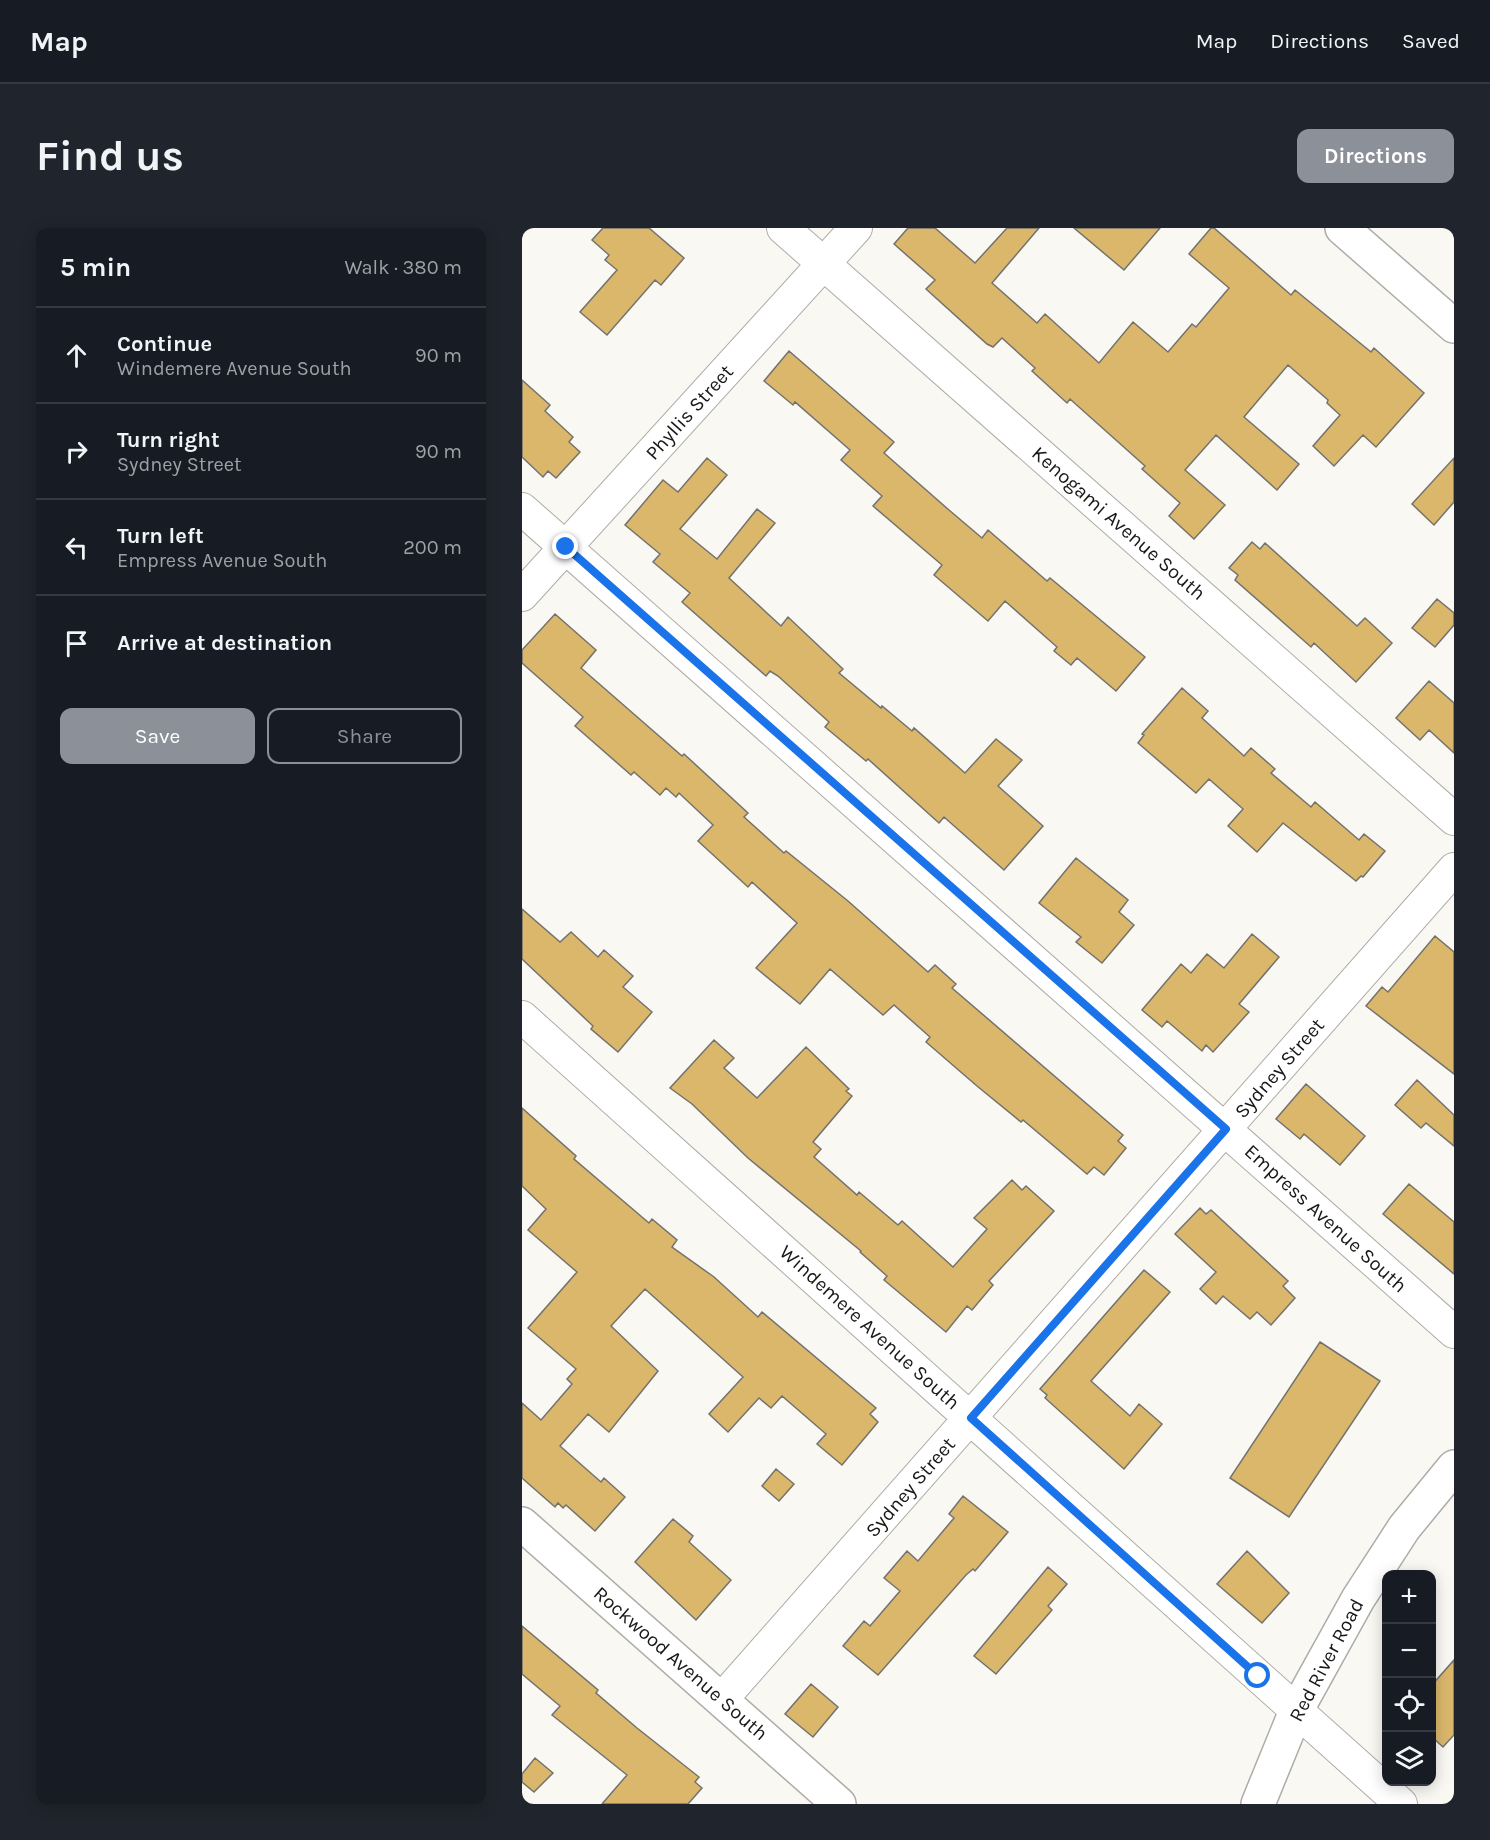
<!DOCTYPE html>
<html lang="en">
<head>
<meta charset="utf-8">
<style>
  body { margin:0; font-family:Karla,sans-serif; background:#20242c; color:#f1f3f6 }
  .controls { position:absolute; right:18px; bottom:18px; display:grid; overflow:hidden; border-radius:12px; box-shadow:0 3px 15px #0003 }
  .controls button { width:54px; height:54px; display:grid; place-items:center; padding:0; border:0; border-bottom:2px solid #363941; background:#171b24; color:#f1f3f6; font:30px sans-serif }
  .stop { position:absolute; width:18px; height:18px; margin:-14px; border:4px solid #1a73e8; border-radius:50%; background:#fff }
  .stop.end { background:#1a73e8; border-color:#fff; box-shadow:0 2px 6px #0008 }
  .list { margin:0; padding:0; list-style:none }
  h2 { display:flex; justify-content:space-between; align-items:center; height:78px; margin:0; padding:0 24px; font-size:26px }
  h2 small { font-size:20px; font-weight:400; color:#9ea1a6 }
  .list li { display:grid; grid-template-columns:39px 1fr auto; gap:18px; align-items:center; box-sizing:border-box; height:96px; padding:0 24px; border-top:2px solid #363941 }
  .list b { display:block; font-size:22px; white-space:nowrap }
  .list p { margin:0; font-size:20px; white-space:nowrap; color:#9ea1a6 }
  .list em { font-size:20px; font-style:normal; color:#9ea1a6 }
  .actions { display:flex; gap:12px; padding:18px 24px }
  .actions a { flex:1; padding:14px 0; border:2px solid #8c9099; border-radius:12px; text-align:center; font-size:21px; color:#8c9099 }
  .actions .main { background:#8c9099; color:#fff }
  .icon { flex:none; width:33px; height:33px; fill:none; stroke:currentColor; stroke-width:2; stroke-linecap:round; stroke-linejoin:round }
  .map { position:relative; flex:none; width:932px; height:1576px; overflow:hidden; border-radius:12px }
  header { display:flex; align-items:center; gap:36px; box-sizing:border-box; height:84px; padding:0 30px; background:#171b24; border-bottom:2px solid #363941 }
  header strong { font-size:28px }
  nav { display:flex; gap:33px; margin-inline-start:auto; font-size:21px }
  .intro { display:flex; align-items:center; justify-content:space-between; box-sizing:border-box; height:144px; padding:0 36px }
  h1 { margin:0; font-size:42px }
  .button { padding:15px 27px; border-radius:12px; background:#8c9099; color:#fff; font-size:21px; font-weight:700 }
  main { display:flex; gap:36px; padding:0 36px }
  aside { flex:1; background:#171b24; border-radius:12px; box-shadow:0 3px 15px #0003 }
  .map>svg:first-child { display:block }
  .building { fill:#dbb76b; stroke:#74726d; stroke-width:1.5 }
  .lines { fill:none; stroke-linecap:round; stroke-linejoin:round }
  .minor-casing { stroke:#aeaca7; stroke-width:34 }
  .tertiary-casing { stroke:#aeaca7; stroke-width:36 }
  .secondary-casing { stroke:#aeaca7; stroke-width:36 }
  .minor { stroke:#fff; stroke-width:32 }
  .tertiary { stroke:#fff; stroke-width:33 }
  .secondary { stroke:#fff; stroke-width:33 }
  .route { stroke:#1a73e8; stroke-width:8 }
  .labels { text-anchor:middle; stroke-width:6; stroke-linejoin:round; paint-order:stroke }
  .street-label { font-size:20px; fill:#191817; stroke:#fff }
</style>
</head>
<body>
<header>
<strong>Map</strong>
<nav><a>Map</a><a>Directions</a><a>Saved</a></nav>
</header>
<div class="intro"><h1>Find us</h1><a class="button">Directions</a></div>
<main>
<aside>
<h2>5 min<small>Walk · 380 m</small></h2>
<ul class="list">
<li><svg class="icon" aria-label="ahead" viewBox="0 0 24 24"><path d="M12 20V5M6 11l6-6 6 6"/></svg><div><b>Continue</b><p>Windemere Avenue South</p></div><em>90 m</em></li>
<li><svg class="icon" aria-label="right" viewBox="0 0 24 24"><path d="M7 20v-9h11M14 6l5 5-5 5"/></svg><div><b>Turn right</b><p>Sydney Street</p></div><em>90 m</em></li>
<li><svg class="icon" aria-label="left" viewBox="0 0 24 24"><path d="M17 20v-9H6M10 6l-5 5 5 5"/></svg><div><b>Turn left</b><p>Empress Avenue South</p></div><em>200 m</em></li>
<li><svg class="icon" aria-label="arrive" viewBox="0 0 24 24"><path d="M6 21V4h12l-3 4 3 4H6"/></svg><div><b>Arrive at destination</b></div></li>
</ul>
<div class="actions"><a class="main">Save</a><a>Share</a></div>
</aside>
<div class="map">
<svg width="932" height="1576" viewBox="0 0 932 1576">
  <rect width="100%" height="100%" fill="#faf8f3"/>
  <path class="building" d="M81 0H127L162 30 139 57 133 52 85 107 58 84 95 42 83 32 87 27 70 12Z
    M386 0H413L453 35 485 0H517L470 55 515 95 523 86 577 135 611 94 646 124 670 96 674 99 707 60 667 26 689 0H692L769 67 773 62 849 124 852 120 902 165 854 219 841 207 812 238 791 218 818 187 805 175 806 172 766 137 722 189 777 236 755 262 694 207 663 242 703 277 672 311 647 288 658 275 620 241 623 238 548 171 545 175 510 143 513 140 480 110 471 119 465 116 404 61 413 52 372 16Z
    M552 0H638L602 42Z
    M267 123 372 214 362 225 427 282 460 310 466 302 525 353 528 350 623 429 594 463 555 430 549 437 532 423 535 419 483 373 466 393 412 347 420 337 351 278 360 268 319 232 328 222 273 174 271 177 242 153Z
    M0 152 28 177 23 183 51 209 47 214 58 224 34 250 26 243 21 249 0 229Z
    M185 230 205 247 158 301 195 331 235 281 253 295 207 350 259 398 266 389 321 441 317 445 359 480 360 478 390 503 392 500 443 545 474 511 500 532 476 558 521 598 482 642 422 589 417 595 346 531 344 533 303 499 307 494 256 448 248 443 244 448 160 374 168 365 131 334 138 326 103 297 141 252 156 264Z
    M932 230V274L912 297 890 276Z
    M730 314 738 321 743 315 835 398 843 390 870 415 834 454 792 415 789 419 713 352 716 347 707 340Z
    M915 371 932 385V397L913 419 890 400Z
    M33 386 74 422 59 440 160 528 162 526 226 585 222 589 262 625 264 623 326 673 406 744 413 737 434 756 430 760 601 907 596 913 604 920 582 947 572 939 565 946 501 892 499 894 455 858 404 814 408 809 372 777 361 787 308 741 278 776 234 740 275 695 230 654 226 659 176 613 191 597 157 565 154 569 144 560 138 567 112 544 109 547 53 498 61 489 0 435V422Z
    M907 453 932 475V525L907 502 898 512 874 490Z
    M660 460 686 483 680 490 722 528 729 520 753 541 749 545 789 579 793 574 837 612 842 606 863 623 841 649 839 648 834 653 761 595 735 624 706 598 721 581 687 551 674 565 616 515 622 507 620 506Z
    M554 630 606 672 597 684 612 697 580 735 554 714 559 709 517 675Z
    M0 681 38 714 49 704 76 729 82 722 111 748 101 759 130 784 96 824 69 801 71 798 0 731Z
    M730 706 757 729 717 776 727 784 691 824 684 817 680 823 645 793 640 799 620 782 659 736 669 745 685 726 702 740Z
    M913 708 932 724V846L844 778 860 759 866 764Z
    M192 812 212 830 202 840 235 870 284 819 327 861 324 863 330 868 291 914 299 921 292 929 335 967 337 964 376 997 380 993 431 1039 465 1001 452 990 490 952 500 962 504 958 532 983 467 1053 471 1057 450 1082 445 1078 424 1104 362 1052 365 1048 338 1024 339 1023 226 930 170 876 148 860Z
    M895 852 932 887V918L904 895 899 900 873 877Z
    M784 856 843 908 818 937 782 906 778 911 754 891Z
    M0 880 54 928 52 931 127 995 130 991 155 1012 150 1019 192 1049 236 1089 240 1084 354 1180 348 1186 356 1194 320 1237 295 1216 304 1206 260 1168 249 1180 237 1170 206 1204 187 1186 221 1149 123 1061 89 1098 136 1143 87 1204 66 1186 38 1218 79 1254 82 1250 103 1269 73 1303 44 1277 41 1280 36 1275 33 1279 0 1250V1175L19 1192 50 1156 45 1151 54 1141 6 1100 55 1044 6 1002 24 981 0 958Z
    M887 956 932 994V1046L861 986Z
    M678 980 684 986 689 982 766 1053 761 1058 773 1070 749 1097 735 1084 728 1091 701 1068 694 1076 678 1061 694 1044 653 1006Z
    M622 1042 648 1064 569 1153 608 1188 617 1176 640 1196 602 1241 523 1170 525 1167 518 1161Z
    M798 1114 858 1153 767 1289 708 1250Z
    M254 1241 272 1256 257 1273 240 1258Z
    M441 1268 486 1304 453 1343 451 1341 444 1347 356 1447 321 1418 342 1393 348 1398 378 1363 362 1350 385 1323 396 1333 432 1290 427 1286Z
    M151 1291 171 1308 167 1314 209 1352 174 1392 113 1334Z
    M725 1323 767 1365 740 1395 695 1356Z
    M526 1339 545 1356 526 1378 530 1382 474 1446 452 1428Z
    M0 1398 76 1462 74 1465 115 1500 177 1549 173 1554 180 1560 166 1576H80L105 1547 30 1487 38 1478 0 1446Z
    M932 1432V1507L921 1519 909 1508V1458Z
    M289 1456 316 1479 291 1509 263 1486Z
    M13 1530 31 1545 12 1564 0 1554V1546Z"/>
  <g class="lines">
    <g class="minor-casing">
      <path id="minor" d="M261 0 932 591
        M0 281 932 1104
        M0 367 334 0
        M0 789 879 1576
        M200 1471 932 641"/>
    </g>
    <g class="tertiary-casing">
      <path id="tertiary" d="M0 1296 317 1576"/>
    </g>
    <g class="secondary-casing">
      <path id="secondary" d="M820 0 932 98
        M736 1576 774 1483 836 1371 882 1300 932 1239"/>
    </g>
    <use href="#minor" class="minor"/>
    <use href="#tertiary" class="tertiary"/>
    <use href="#secondary" class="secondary"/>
  </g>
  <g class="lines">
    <path class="route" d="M44 319 704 901 449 1190 736 1448"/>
  </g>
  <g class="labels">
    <g class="street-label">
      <text transform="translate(167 184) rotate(-48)" y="7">Phyllis Street</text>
      <text transform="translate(597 295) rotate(41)" y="7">Kenogami Avenue South</text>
      <text transform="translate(757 840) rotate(-49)" y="7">Sydney Street</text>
      <text transform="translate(804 990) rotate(42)" y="7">Empress Avenue South</text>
      <text transform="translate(348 1099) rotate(42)" y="7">Windemere Avenue South</text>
      <text transform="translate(388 1259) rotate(-49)" y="7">Sydney Street</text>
      <text transform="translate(804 1432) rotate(-62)" y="7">Red River Road</text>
      <text transform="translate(159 1435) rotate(41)" y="7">Rockwood Avenue South</text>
    </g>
  </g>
</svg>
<div class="controls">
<button>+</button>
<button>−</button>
<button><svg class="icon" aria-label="locate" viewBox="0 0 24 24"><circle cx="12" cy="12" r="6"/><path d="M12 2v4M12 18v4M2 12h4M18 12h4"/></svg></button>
<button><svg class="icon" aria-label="layers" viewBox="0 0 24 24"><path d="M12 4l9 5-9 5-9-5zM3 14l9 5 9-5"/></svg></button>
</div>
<div class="stop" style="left:736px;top:1448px"></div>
<div class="stop end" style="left:44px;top:319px"></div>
</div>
</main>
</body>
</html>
